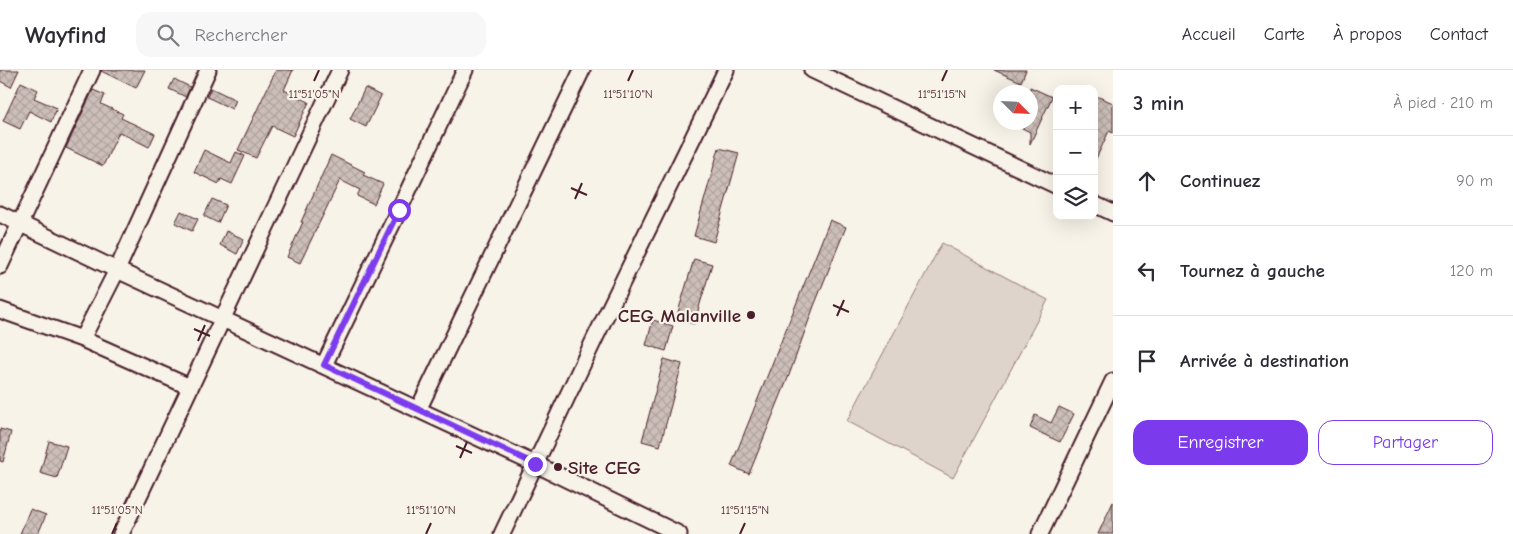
<!DOCTYPE html>
<html lang="fr">
<head>
<meta charset="utf-8">
<style>
  body { margin:0; font-family:"Comic Neue",sans-serif; background:#f7f7f7; color:#2b2b33 }
  .controls { position:absolute; right:15px; top:15px; display:grid; overflow:hidden; border-radius:10px; box-shadow:0 5px 20px #0002 }
  .controls button { width:45px; height:45px; display:grid; place-items:center; padding:0; border:0; border-bottom:1px solid #e1e1e2; background:#fff; color:#2b2b33; font:25px sans-serif }
  .compass { position:absolute; left:993px; top:15px; width:45px; height:45px; border-radius:50%; background:#fff; box-shadow:0 5px 20px #0002; rotate:114deg }
  .stop { position:absolute; width:15px; height:15px; margin:-11px; border:4px solid #7c3aed; border-radius:50%; background:#fff }
  .stop.end { background:#7c3aed; border-color:#fff; box-shadow:0 1px 5px #0008 }
  .list { margin:0; padding:0; list-style:none }
  h2 { display:flex; justify-content:space-between; align-items:center; height:65px; margin:0; padding:0 20px; font-size:21px }
  h2 small { font-size:16px; font-weight:400; color:#7c7c81 }
  .list li { display:grid; grid-template-columns:32px 1fr auto; gap:15px; align-items:center; box-sizing:border-box; height:90px; padding:0 20px; border-top:1px solid #e1e1e2 }
  .list b { display:block; font-size:19px; white-space:nowrap }
  .list em { font-size:16px; font-style:normal; color:#7c7c81 }
  .actions { display:flex; gap:10px; padding:15px 20px }
  .actions a { flex:1; padding:11px 0; border:1px solid #7c3aed; border-radius:15px; text-align:center; font-size:18px; color:#7c3aed }
  .actions .main { background:#7c3aed; color:#fff }
  .icon { flex:none; width:28px; height:28px; fill:none; stroke:currentColor; stroke-width:2; stroke-linecap:round; stroke-linejoin:round }
  .map { position:relative; flex:none; width:1113px; height:464px; overflow:hidden }
  header { display:flex; align-items:center; gap:30px; box-sizing:border-box; height:70px; padding:0 25px; background:#fff; border-bottom:1px solid #e1e1e2 }
  header strong { font-size:24px }
  nav { display:flex; gap:28px; margin-inline-start:auto; font-size:18px }
  .search { width:350px; height:45px; background:#f7f7f7; display:flex; align-items:center; gap:12px; box-sizing:border-box; padding:0 18px; border-radius:15px; color:#7c7c81; font-size:19px }
  main { display:flex }
  aside { flex:1; background:#fff }
  .map>svg:first-child { display:block }
  .garden { fill:#ded4cc; stroke:#947a7c }
  .building { fill:url(#building-cross-hatch); stroke:#4a1f2b }
  .lines { fill:none; stroke-linecap:round; stroke-linejoin:round }
  .minor-casing { stroke:#4a1f2b; stroke-width:19 }
  .minor { stroke:#f7f3e8; stroke-width:15 }
  .route { stroke:#7c3aed; stroke-width:6 }
  .ticks { fill:none; stroke:#4a1f2b; stroke-width:2 }
  .poi-dot { fill:#4a1f2b; stroke:#f7f3e8; stroke-width:2 }
  .labels { text-anchor:middle; stroke-width:4.5; stroke-linejoin:round; paint-order:stroke }
  .poi-label { font-size:19px; font-weight:bold; fill:#4a1f2b; stroke:#f7f3e8; text-anchor:end }
  .ticks-label { font-size:12px; text-anchor:middle; fill:#4a1f2b; stroke:#f7f3e8; stroke-width:4.5; stroke-linejoin:round; paint-order:stroke }
</style>
</head>
<body>
<header>
<strong>Wayfind</strong>
<div class="search"><svg class="icon" aria-label="search" viewBox="0 0 24 24"><circle cx="10" cy="10" r="6"/><path d="M15 15l6 6"/></svg>Rechercher</div>
<nav><a>Accueil</a><a>Carte</a><a>À propos</a><a>Contact</a></nav>
</header>
<main>
<div class="map">
<svg width="1113" height="464" viewBox="0 0 1113 464">
  <defs>
    <pattern id="building-cross-hatch" width="8" height="8" patternUnits="userSpaceOnUse" patternTransform="scale(1.25)"><rect width="8" height="8" fill="#ccbfb9"/><path d="M0 0l8 8M0 8l8-8" fill="none" stroke="#b1a49f"/></pattern>
  </defs>
  <rect width="100%" height="100%" fill="#f7f3e8"/>
  <filter id="ink" filterUnits="userSpaceOnUse"><feTurbulence type="fractalNoise" baseFrequency=".02" numOctaves="2"/><feDisplacementMap in="SourceGraphic" scale="10" xChannelSelector="R" yChannelSelector="G"/><feConvolveMatrix kernelMatrix="1 2 1 2 8 2 1 2 1" color-interpolation-filters="sRGB"/></filter>
  <g filter="url(#ink)">
    <path class="garden" d="M942 173 1048 230 953 408 847 351Z"/>
    <path class="building" d="M0 0H19L11 17 0 11Z
      M101 0H145L136 18 101 1Z
      M276 0H293L284 20 309 32 293 66 272 56 256 88 238 80Z
      M994 0H1026L1021 12Z
      M174 9 190 17 186 27 169 19Z
      M21 12 38 20 34 28 57 38 51 52 29 41 20 59 3 51Z
      M1030 17 1052 27 1030 74V62L1010 52H1030Z
      M211 18 236 30 232 39 207 27Z
      M365 18 381 26 366 57 350 49Z
      M93 20 105 25 101 34 123 44 121 48 155 64 149 77 119 62 103 96 66 78Z
      M1094 25 1113 33V63L1109 61 1094 93Z
      M719 78 739 83 714 172 694 166Z
      M204 80 231 93 236 82 245 86 232 114 221 109 219 114 194 102Z
      M331 85 365 102 363 105 383 114 374 134 357 126 360 120 340 110 300 193 287 187 303 152H301Z
      M212 129 226 135 218 153 204 146Z
      M181 141 198 149 192 161 175 153Z
      M830 150 846 157 814 236 788 308 749 404 731 396Z
      M226 161 244 169 237 184 220 175Z
      M694 189 712 194 694 254 676 249Z
      M653 250 673 256 666 281 646 275Z
      M664 289 682 294 660 376 642 371Z
      M1059 337 1074 344 1060 372 1030 358 1035 345 1051 353Z
      M0 359 11 362 3 392 0 391Z
      M49 371 67 376 57 408 40 403Z
      M1113 432V464H1098Z
      M30 439 46 445 38 464H20Z"/>
    <g class="lines">
      <g class="minor-casing">
        <path id="minor" d="M812 0 1057 116
          M1094 134 1113 143
          M0 144 117 200 535 394 679 464
          M0 196 92 0
          M0 240 82 269 190 317
          M82 269 117 200 208 0
          M324 295 399 140 465 0
          M418 340 582 0
          M121 464 340 0
          M502 464 595 268 726 0
          M1040 464 1113 311"/>
      </g>
      <use href="#minor" class="minor"/>
    </g>
  </g>
  <g class="lines" filter="url(#ink)">
    <path class="route" d="M399 140 324 295 535 394"/>
  </g>
  <path class="ticks" d="M314 11 319 0M628 11 633 0M942 11 947 0M571 118 587 125M575 129 582 113M833 235 849 242M837 246 844 230M194 259 210 266M198 271 205 255M456 376 472 383M460 388 467 372M112 464 117 453M426 464 431 453M740 464 745 453"/>
  <g class="poi-dot">
    <circle cx="751" cy="245" r="5"/>
    <circle cx="558" cy="397" r="5"/>
  </g>
  <g class="labels">
    <g class="poi-label">
      <text x="741" y="252">CEG Malanville</text>
      <text x="568" y="404" text-anchor="start">Site CEG</text>
    </g>
  </g>
  <g class="ticks-label">
    <text x="314" y="28">11°51'05"N</text>
    <text x="628" y="28">11°51'10"N</text>
    <text x="942" y="28">11°51'15"N</text>
    <text x="117" y="444">11°51'05"N</text>
    <text x="431" y="444">11°51'10"N</text>
    <text x="745" y="444">11°51'15"N</text>
  </g>
</svg>
<div class="controls">
<button>+</button>
<button>−</button>
<button><svg class="icon" aria-label="layers" viewBox="0 0 24 24"><path d="M12 4l9 5-9 5-9-5zM3 14l9 5 9-5"/></svg></button>
</div>
<svg class="compass" viewBox="-18 -18 36 36"><path d="M0-13l5 13h-10z" fill="#e53935"/><path d="M0 13l5-13h-10z" fill="#7c7c81"/></svg>
<div class="stop" style="left:399px;top:140px"></div>
<div class="stop end" style="left:535px;top:394px"></div>
</div>
<aside>
<h2>3 min<small>À pied · 210 m</small></h2>
<ul class="list">
<li><svg class="icon" aria-label="ahead" viewBox="0 0 24 24"><path d="M12 20V5M6 11l6-6 6 6"/></svg><div><b>Continuez</b></div><em>90 m</em></li>
<li><svg class="icon" aria-label="left" viewBox="0 0 24 24"><path d="M17 20v-9H6M10 6l-5 5 5 5"/></svg><div><b>Tournez à gauche</b></div><em>120 m</em></li>
<li><svg class="icon" aria-label="arrive" viewBox="0 0 24 24"><path d="M6 21V4h12l-3 4 3 4H6"/></svg><div><b>Arrivée à destination</b></div></li>
</ul>
<div class="actions"><a class="main">Enregistrer</a><a>Partager</a></div>
</aside>
</main>
</body>
</html>
